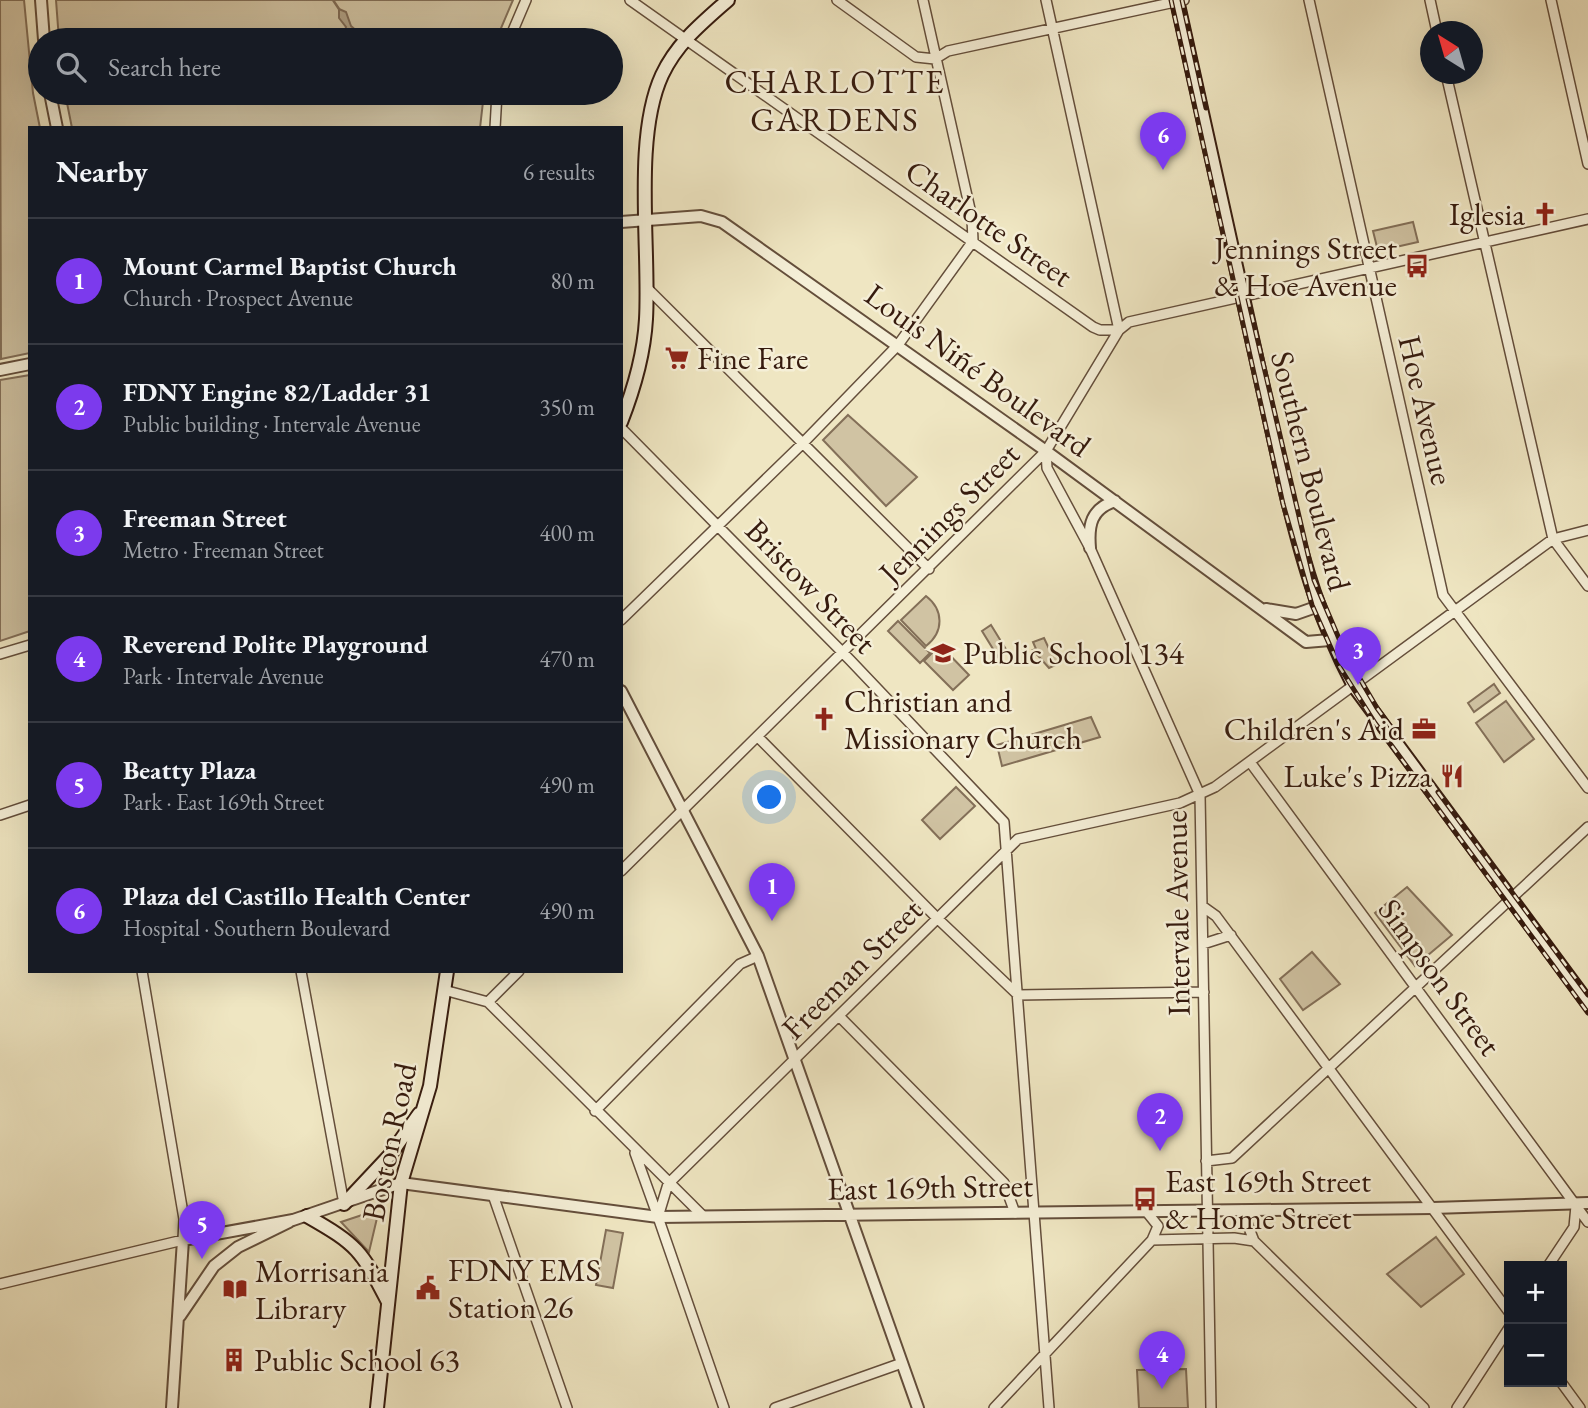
<!DOCTYPE html>
<html lang="en">
<head>
<meta charset="utf-8">
<style>
  body { margin:0; font-family:"EB Garamond",serif; background:#20242c; color:#f1f3f6 }
  .controls { position:absolute; right:21px; bottom:21px; display:grid; overflow:hidden; border-radius:0px; box-shadow:0 7px 28px #0002 }
  .controls button { width:63px; height:63px; display:grid; place-items:center; padding:0; border:0; border-bottom:2px solid #363941; background:#171b24; color:#f1f3f6; font:35px sans-serif }
  .compass { position:absolute; left:1420px; top:21px; width:63px; height:63px; border-radius:50%; background:#171b24; box-shadow:0 7px 28px #0002; rotate:323deg }
  .you { position:absolute; left:770px; top:798px; width:24px; height:24px; margin:-18px; border:5px solid #fff; border-radius:50%; background:#1a73e8; box-shadow:0 0 0 10px #1a73e833 }
  .badge { display:grid; place-items:center; width:46px; height:46px; border-radius:50%; background:#7c3aed; color:#fff; font-size:23px; font-weight:700 }
  .pin { position:absolute; translate:-50% -58px; filter:drop-shadow(0 2px 4px #0008) }
  .pin::after { content:''; position:absolute; top:37px; width:24px; height:21px; background:inherit; clip-path:polygon(0 0,100% 0,50% 100%) }
  .list { margin:0; padding:0; list-style:none }
  h2 { display:flex; justify-content:space-between; align-items:center; height:91px; margin:0; padding:0 28px; font-size:30px }
  h2 small { font-size:23px; font-weight:400; color:#9ea1a6 }
  .list li { display:grid; grid-template-columns:46px 1fr auto; gap:21px; align-items:center; box-sizing:border-box; height:126px; padding:0 28px; border-top:2px solid #363941 }
  .list b { display:block; font-size:26px; white-space:nowrap }
  .list p { margin:0; font-size:23px; white-space:nowrap; color:#9ea1a6 }
  .list em { font-size:23px; font-style:normal; color:#9ea1a6 }
  .icon { flex:none; width:38px; height:38px; fill:none; stroke:currentColor; stroke-width:2; stroke-linecap:round; stroke-linejoin:round }
  .map { position:relative; flex:none; width:1588px; height:1408px; overflow:hidden }
  .search { position:absolute; background:#171b24; box-shadow:0 7px 28px #0002; left:28px; top:28px; width:595px; height:77px; display:flex; align-items:center; gap:18px; box-sizing:border-box; padding:0 24px; border-radius:38px; color:#9ea1a6; font-size:26px }
  .panel { position:absolute; background:#171b24; box-shadow:0 7px 28px #0002; left:28px; top:126px; width:595px; height:847px; border-radius:0px }
  .map>svg:first-child { display:block }
  .green { fill:#d0c3a3; stroke:#836f58; stroke-width:2 }
  .water { fill:#b0a185; stroke:#7f6b55; stroke-width:2 }
  .lines { fill:none; stroke-linecap:round; stroke-linejoin:round }
  .stream { stroke:#7f6b55; stroke-width:2.5 }
  .minor-casing { stroke:#644e3b; stroke-width:12 }
  .tertiary-casing { stroke:#644e3b; stroke-width:14 }
  .secondary-casing { stroke:#361b0e; stroke-width:16 }
  .minor { stroke:#f5efd7; stroke-width:9 }
  .tertiary { stroke:#f5efd7; stroke-width:10 }
  .secondary { stroke:#f5efd7; stroke-width:12 }
  .rail-casing { stroke:#361b0e; stroke-width:5 }
  .rail { stroke:#f5efd7; stroke-width:2.5; stroke-dasharray:8; stroke-linecap:butt }
  .labels { text-anchor:middle; stroke-width:5; stroke-linejoin:round; paint-order:stroke }
  .poi-label { font-size:32px; fill:#361b0e; stroke:#f5efd7; text-anchor:start }
  .street-label { font-size:32px; fill:#361b0e; stroke:#f5efd7 }
  .neighbourhood-label { font-size:33px; letter-spacing:2px; fill:#361b0e; stroke:#f5efd7 }
</style>
</head>
<body>
<div class="map">
<svg width="1588" height="1408" viewBox="0 0 1588 1408">
  <rect width="100%" height="100%" fill="#efe6c2"/>
  <filter id="stains"><feTurbulence type="fractalNoise" baseFrequency=".00286" numOctaves="4"/><feColorMatrix values="0 0 0 0 .2 0 0 0 0 .09 0 0 0 0 .02 0 0 0 .5 -.17"/></filter>
  <radialGradient id="worn" r=".72"><stop offset=".6" stop-color="#630" stop-opacity="0"/><stop offset="1" stop-color="#630" stop-opacity=".3"/></radialGradient>
  <path class="green" d="M0 0H24L33 93 40 128H30V353L1 359Z
    M56 0H513L496 40H59Z
    M65 93H484L480 128H72Z
    M1413 222 1418 242 1378 251 1373 231Z
    M30 375V631L0 641V380Z
    M848 415 917 477 886 506 823 440Z
    M926 596C944 610 944 632 926 646L901 620Z
    M898 621 930 653 920 663 888 631Z
    M991 625 1007 651 998 657 982 631Z
    M1044 638 1051 653 1057 651 1062 662 1049 668 1033 650 1036 649 1033 642Z
    M940 645 969 675 953 690 924 661Z
    M1494 684 1500 693 1474 712 1468 703Z
    M1506 701 1534 739 1504 762 1476 723Z
    M1091 717 1100 737 1002 766 997 745Z
    M956 787 975 806 940 839 922 820Z
    M1407 887 1452 935 1415 966 1375 913Z
    M1312 952 1340 984 1303 1010 1280 979Z
    M374 1211 377 1218 369 1252 341 1222Z
    M606 1230 623 1233 613 1288 596 1285Z
    M1436 1237 1464 1274 1421 1307 1387 1274Z
    M1186 1369 1188 1408H1139L1137 1370Z"/>
  <path class="water" d="M339 9 346 12 351 26 359 33 356 40H342L346 27 339 18Z"/>
  <g class="lines">
    <path class="stream" d="M333 0 339 9"/>
    <g class="minor-casing">
      <path id="minor" d="M630 0 1093 327 1100 330H1119L1046 0
        M837 0 916 57 935 59 948 51 1184 0
        M1309 0 1443 595 1588 788
        M1430 0 1437 32
        M1551 0 1588 164
        M509 40 526 0
        M1446 74 1553 539 1588 586
        M495 128 497 93
        M646 287 929 569
        M621 428 850 660 1004 822 1049 1408
        M1046 451 1047 468 1090 548 1200 795 1211 1408
        M621 620 803 443 898 345 973 241 972 218 923 0
        M0 654 30 645
        M758 737 938 919 1018 995 1204 992
        M1250 762 1588 1222
        M0 815 30 805
        M621 871 1046 451 1119 330 1129 322 1588 219
        M1202 906 1216 916 1509 1312
        M1203 944 1231 935
        M301 971 344 1204
        M444 990 488 1002 703 1216
        M488 1002 519 971
        M839 1016 1004 1183 1015 1213
        M595 1111 740 964 758 956
        M635 1153 658 1217
        M1206 1161 1232 1158 1588 827
        M493 1195 567 1408
        M1242 1210 1254 1241 1424 1408
        M1152 1240 1234 1238 1254 1241
        M1548 1266 1574 1227 1576 1206
        M0 1284 183 1240 184 1219 142 971
        M1561 1382 1580 1408
        M724 1408 658 1217 668 1184 1018 839 1180 803 1215 787 1553 539 1588 530
        M775 1408 902 1363
        M994 1408 1152 1240 1158 1226 1146 1211
        M1457 1408 1509 1328"/>
    </g>
    <g class="tertiary-casing">
      <path id="tertiary" d="M41 0 44 40
        M50 93 57 128
        M621 222 701 216 722 222 1046 451 1306 642 1330 640
        M0 370 30 364
        M1090 548C1088 525 1091 509 1115 501
        M1266 609 1296 614 1316 607
        M621 691 758 956 918 1408
        M180 1316 214 1266 238 1247 289 1222
        M172 1408 183 1240 293 1220 401 1183 658 1217 1433 1208 1588 1203"/>
    </g>
    <g class="secondary-casing">
      <path id="secondary" d="M1177 0 1286 492C1303 563 1320 621 1354 686L1588 1003
        M621 422C634 389 644 355 646 319 650 248 633 138 662 75 677 43 702 23 728 0
        M344 1204 390 1155 419 1114
        M307 1216C358 1245 361 1250 388 1302
        M377 1408 401 1183 430 1086 447 971"/>
    </g>
    <use href="#minor" class="minor"/>
    <use href="#tertiary" class="tertiary"/>
    <use href="#secondary" class="secondary"/>
    <g class="rail-casing">
      <path id="rail" d="M1171 0 1283 504 1312 605 1339 666 1375 723 1588 1013
        M1182 0 1206 108
        M1248 299 1314 580 1346 655 1377 708 1399 738
        M1438 792 1588 995"/>
    </g>
    <use href="#rail" class="rail"/>
  </g>
  <defs>
    <g id="church-bare" transform="scale(1.89)"><path d="M-1.2-6h2.4v3.5h3.3v2.4h-3.3V6h-2.4V-.1h-3.3v-2.4h3.3Z" fill="#8f2418" stroke="#f5efd7" stroke-width="2.5" paint-order="stroke"/></g>
    <g id="bus-bare" transform="scale(1.89)"><path d="M-5-6H5V4H4V6H2V4H-2V6H-4V4H-5ZM-3.5-4V0h7V-4ZM-3.5 1.2v1.5H-2V1.2ZM2 1.2v1.5H3.5V1.2Z" fill="#8f2418" stroke="#f5efd7" stroke-width="2.5" paint-order="stroke"/></g>
    <g id="supermarket-bare" transform="scale(1.89)"><path d="M-6-5.5h2.5l.6 2H6L4.5 2H-2.5L-4.4-4H-6ZM-1.5 3.2a1.3 1.3 0 1 0 .1 0ZM3 3.2a1.3 1.3 0 1 0 .1 0Z" fill="#8f2418" stroke="#f5efd7" stroke-width="2.5" paint-order="stroke"/></g>
    <g id="school-bare" transform="scale(1.89)"><path d="M0-5L7-2L0 1L-7-2ZM-4 1L0 2.5L4 1V4Q0 6-4 4Z" fill="#8f2418" stroke="#f5efd7" stroke-width="2.5" paint-order="stroke"/></g>
    <g id="office-bare" transform="scale(1.89)"><path d="M-6-3h4V-5.5h4V-3h4V5H-6ZM-1-4.5V-3h2v-1.5ZM-6 0V1H6V0Z" fill="#8f2418" stroke="#f5efd7" stroke-width="2.5" paint-order="stroke"/></g>
    <g id="restaurant-bare" transform="scale(1.89)"><path d="M-5-6h1v4h1v-4h1v4h1v-4h1v5L-1.5 .5V6h-2V.5L-5-1ZM5-6V6H3V1.5H1.5Q1.5-4 5-6Z" fill="#8f2418" stroke="#f5efd7" stroke-width="2.5" paint-order="stroke"/></g>
    <g id="civic-bare" transform="scale(1.89)"><path d="M-.6-6.5H3V-4.5H.6V-3L4-1V1h2V6H-6V1h2V-1L-.6-3ZM-1.2 2.5V6h2.4V2.5Z" fill="#8f2418" stroke="#f5efd7" stroke-width="2.5" paint-order="stroke"/></g>
    <g id="library-bare" transform="scale(1.89)"><path d="M-6-4Q-3-5.5-.7-3.5V5Q-3 3-6 4ZM6-4Q3-5.5 .7-3.5V5Q3 3 6 4Z" fill="#8f2418" stroke="#f5efd7" stroke-width="2.5" paint-order="stroke"/></g>
    <g id="building-bare" transform="scale(1.89)"><path d="M-4-6H4V6H1V3H-1V6H-4ZM-2.5-4.3h1.7v1.8h-1.7ZM.8-4.3h1.7v1.8H.8ZM-2.5-1h1.7V.8h-1.7ZM.8-1h1.7V.8H.8Z" fill="#8f2418" stroke="#f5efd7" stroke-width="2.5" paint-order="stroke"/></g>
  </defs>
  <g fill-rule="evenodd">
    <use href="#church-bare" x="1545" y="214"/>
    <use href="#bus-bare" x="1417" y="266"/>
    <use href="#supermarket-bare" x="677" y="358"/>
    <use href="#school-bare" x="943" y="653"/>
    <use href="#church-bare" x="824" y="719"/>
    <use href="#office-bare" x="1424" y="729"/>
    <use href="#restaurant-bare" x="1452" y="776"/>
    <use href="#bus-bare" x="1145" y="1199"/>
    <use href="#civic-bare" x="428" y="1288"/>
    <use href="#library-bare" x="235" y="1289"/>
    <use href="#building-bare" x="234" y="1360"/>
  </g>
  <g class="labels">
    <g class="poi-label">
      <text x="1525" y="225" text-anchor="end">Iglesia</text>
      <text x="1397" y="259" text-anchor="end">Jennings Street<tspan x="1397" dy="37">&amp; Hoe Avenue</tspan></text>
      <text x="697" y="369">Fine Fare</text>
      <text x="963" y="664">Public School 134</text>
      <text x="844" y="712">Christian and<tspan x="844" dy="37">Missionary Church</tspan></text>
      <text x="1404" y="740" text-anchor="end">Children's Aid</text>
      <text x="1432" y="787" text-anchor="end">Luke's Pizza</text>
      <text x="1165" y="1192">East 169th Street<tspan x="1165" dy="37">&amp; Home Street</tspan></text>
      <text x="448" y="1281">FDNY EMS<tspan x="448" dy="37">Station 26</tspan></text>
      <text x="255" y="1282">Morrisania<tspan x="255" dy="37">Library</tspan></text>
      <text x="254" y="1371">Public School 63</text>
    </g>
    <g class="street-label">
      <text transform="translate(989 223) rotate(35)" y="11">Charlotte Street</text>
      <text transform="translate(978 370) rotate(36)" y="11">Louis Niñé Boulevard</text>
      <text transform="translate(1426 410) rotate(77)" y="11">Hoe Avenue</text>
      <text transform="translate(1311 471) rotate(76)" y="11">Southern Boulevard</text>
      <text transform="translate(949 513) rotate(-45)" y="11">Jennings Street</text>
      <text transform="translate(811 586) rotate(46)" y="11">Bristow Street</text>
      <text transform="translate(1177 913) rotate(-91)" y="11">Intervale Avenue</text>
      <text transform="translate(852 969) rotate(-45)" y="11">Freeman Street</text>
      <text transform="translate(1440 977) rotate(54)" y="11">Simpson Street</text>
      <text transform="translate(389 1142) rotate(-78)" y="11">Boston Road</text>
      <text transform="translate(930 1187) rotate(-1)" y="11">East 169th Street</text>
    </g>
    <g class="neighbourhood-label">
      <text x="835" y="93">CHARLOTTE<tspan x="835" dy="38">GARDENS</tspan></text>
    </g>
  </g>
  <rect width="100%" height="100%" filter="url(#stains)"/>
  <rect width="100%" height="100%" fill="url(#worn)"/>
</svg>
<div class="controls">
<button>+</button>
<button>−</button>
</div>
<svg class="compass" viewBox="-18 -18 36 36"><path d="M0-13l5 13h-10z" fill="#e53935"/><path d="M0 13l5-13h-10z" fill="#9ea1a6"/></svg>
<div class="you"></div>
<div class="pin badge" style="left:772px;top:921px">1</div>
<div class="pin badge" style="left:1160px;top:1151px">2</div>
<div class="pin badge" style="left:1358px;top:685px">3</div>
<div class="pin badge" style="left:1162px;top:1389px">4</div>
<div class="pin badge" style="left:202px;top:1259px">5</div>
<div class="pin badge" style="left:1163px;top:170px">6</div>
<div class="search"><svg class="icon" aria-label="search" viewBox="0 0 24 24"><circle cx="10" cy="10" r="6"/><path d="M15 15l6 6"/></svg>Search here</div>
<section class="panel">
<h2>Nearby<small>6 results</small></h2>
<ul class="list">
<li><span class="badge">1</span><div><b>Mount Carmel Baptist Church</b><p>Church · Prospect Avenue</p></div><em>80 m</em></li>
<li><span class="badge">2</span><div><b>FDNY Engine 82/Ladder 31</b><p>Public building · Intervale Avenue</p></div><em>350 m</em></li>
<li><span class="badge">3</span><div><b>Freeman Street</b><p>Metro · Freeman Street</p></div><em>400 m</em></li>
<li><span class="badge">4</span><div><b>Reverend Polite Playground</b><p>Park · Intervale Avenue</p></div><em>470 m</em></li>
<li><span class="badge">5</span><div><b>Beatty Plaza</b><p>Park · East 169th Street</p></div><em>490 m</em></li>
<li><span class="badge">6</span><div><b>Plaza del Castillo Health Center</b><p>Hospital · Southern Boulevard</p></div><em>490 m</em></li>
</ul>
</section>
</div>
</body>
</html>
